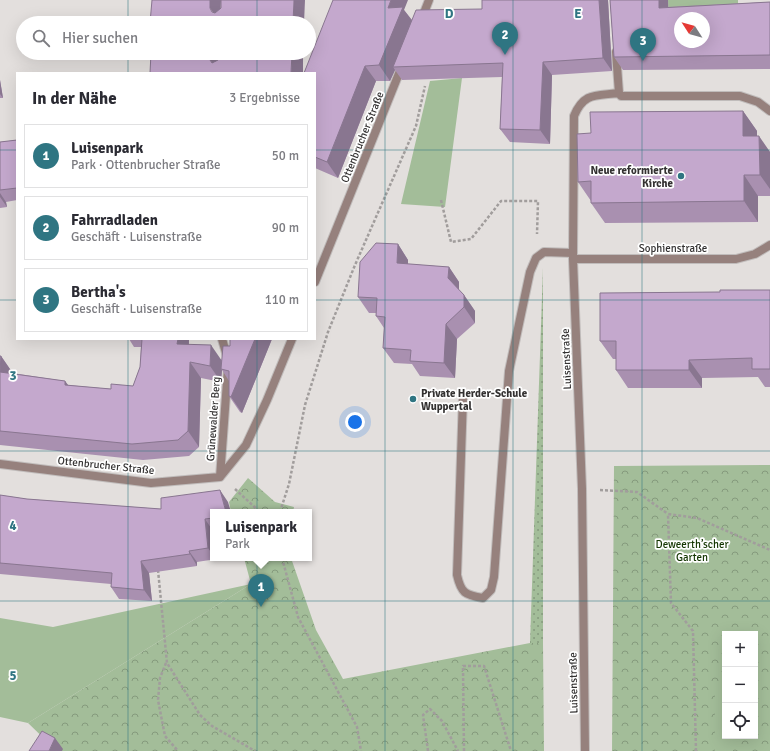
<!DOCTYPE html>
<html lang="de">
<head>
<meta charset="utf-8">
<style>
  body { margin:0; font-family:Signika,sans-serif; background:#f7f7f7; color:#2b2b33 }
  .controls { position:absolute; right:12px; bottom:12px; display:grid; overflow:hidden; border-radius:0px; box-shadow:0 4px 16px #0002 }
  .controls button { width:36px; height:36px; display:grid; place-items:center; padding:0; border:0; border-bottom:1px solid #e1e1e2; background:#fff; color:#2b2b33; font:20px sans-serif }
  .compass { position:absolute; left:674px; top:12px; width:36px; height:36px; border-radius:50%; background:#fff; box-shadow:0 4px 16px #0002; rotate:306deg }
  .you { position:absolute; left:355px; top:422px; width:14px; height:14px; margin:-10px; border:3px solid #fff; border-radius:50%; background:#1a73e8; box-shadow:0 0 0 6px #1a73e833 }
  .badge { display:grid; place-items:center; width:26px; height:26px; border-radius:50%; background:#2f7582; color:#fff; font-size:13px; font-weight:700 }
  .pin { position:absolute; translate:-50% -33px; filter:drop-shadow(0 1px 2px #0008) }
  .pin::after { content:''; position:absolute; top:21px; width:14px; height:12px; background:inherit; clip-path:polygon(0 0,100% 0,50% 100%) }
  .popup { position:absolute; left:210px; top:509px; width:102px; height:52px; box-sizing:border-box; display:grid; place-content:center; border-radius:0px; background:#fff; filter:drop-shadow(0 1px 3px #0005); font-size:13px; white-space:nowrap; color:#7c7c81 }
  .popup b { font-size:15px; color:#2b2b33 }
  .popup::after { content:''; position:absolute; left:50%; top:100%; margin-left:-8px; border:8px solid transparent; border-top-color:#fff }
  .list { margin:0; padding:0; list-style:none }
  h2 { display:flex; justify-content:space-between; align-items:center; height:52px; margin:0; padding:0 16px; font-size:17px }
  h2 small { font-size:13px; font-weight:400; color:#7c7c81 }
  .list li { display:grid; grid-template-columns:26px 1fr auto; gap:12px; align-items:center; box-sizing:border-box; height:64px; margin:0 8px 8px; padding:0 8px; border:1px solid #e1e1e2; border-radius:0px }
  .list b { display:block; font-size:15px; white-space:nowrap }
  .list p { margin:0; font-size:13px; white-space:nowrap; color:#7c7c81 }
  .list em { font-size:13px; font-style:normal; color:#7c7c81 }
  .icon { flex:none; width:22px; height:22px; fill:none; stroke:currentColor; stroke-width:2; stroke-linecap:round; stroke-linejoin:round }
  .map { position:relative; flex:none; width:770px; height:751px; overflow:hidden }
  .search { position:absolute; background:#fff; box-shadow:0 4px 16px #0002; left:16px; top:16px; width:300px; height:44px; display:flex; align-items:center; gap:10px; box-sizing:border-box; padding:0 14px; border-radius:22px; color:#7c7c81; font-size:15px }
  .panel { position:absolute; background:#fff; box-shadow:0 4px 16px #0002; left:16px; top:72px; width:300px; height:268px; border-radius:0px }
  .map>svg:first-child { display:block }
  .grass { fill:url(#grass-dots) }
  .park { fill:url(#park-crowns); fill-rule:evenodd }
  .garden { fill:#a3bd99 }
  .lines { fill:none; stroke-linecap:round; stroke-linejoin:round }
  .service-casing { stroke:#c0bcbb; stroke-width:10 }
  .minor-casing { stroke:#c0bcbb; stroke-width:10 }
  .path { stroke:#a19d9c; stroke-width:2.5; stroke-dasharray:3 2; stroke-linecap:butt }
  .service { stroke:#96817d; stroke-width:8 }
  .minor { stroke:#96817d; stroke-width:8 }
  .wall { fill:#a990b0 }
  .shaded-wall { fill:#897690 }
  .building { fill:#c4a8cd; stroke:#897690; fill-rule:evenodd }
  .grid { fill:none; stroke:#2f7582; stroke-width:1; stroke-opacity:0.55 }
  .poi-dot { fill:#2f7582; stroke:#fff; stroke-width:1.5 }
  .labels { text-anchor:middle; stroke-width:3.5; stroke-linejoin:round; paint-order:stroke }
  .street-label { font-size:11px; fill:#333131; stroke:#fff }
  .poi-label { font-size:11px; font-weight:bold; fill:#333131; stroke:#fff; text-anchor:end }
  .park-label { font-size:11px; fill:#133500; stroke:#fff }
  .grid-label { font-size:13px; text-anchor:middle; font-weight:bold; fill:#2f7582; stroke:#fff; stroke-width:3.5; stroke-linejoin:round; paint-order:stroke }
</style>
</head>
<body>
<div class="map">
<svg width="770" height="751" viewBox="0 0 770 751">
  <defs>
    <pattern id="grass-dots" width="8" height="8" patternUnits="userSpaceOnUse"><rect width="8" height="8" fill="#a3bd99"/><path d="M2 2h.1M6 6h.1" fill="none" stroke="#859a7d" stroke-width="1.8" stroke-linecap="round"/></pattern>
    <pattern id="park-crowns" width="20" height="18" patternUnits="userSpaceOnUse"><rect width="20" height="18" fill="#a3bd99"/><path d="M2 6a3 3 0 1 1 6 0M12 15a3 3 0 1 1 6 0" fill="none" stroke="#859a7d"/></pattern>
  </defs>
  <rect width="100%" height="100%" fill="#e3dfdd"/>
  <path class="grass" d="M543 268V643H530Z"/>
  <path class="park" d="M770 465V751H612L614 466ZM725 634H755V736H725Z
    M248 478 275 502 294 507 293 512H231L229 502Z
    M244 558H291L316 630 343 679 530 643H543L544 751H57L28 723 251 584Z"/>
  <path class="garden" d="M668 0H738V9L669 21Z
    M462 78 445 207 401 204 430 81Z
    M251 584 28 723 0 717V618L53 627Z
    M715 684H725V736H733V751H715Z"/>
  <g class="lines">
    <g class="service-casing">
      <path id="service" d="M463 397 457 575C461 593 465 595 483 598L491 590 494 577 509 371 530 272 536 258 544 252 573 253"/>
    </g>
    <g class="minor-casing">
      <path id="minor" d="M422 18 429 0
        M616 52 619 93
        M573 259H736L755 254 770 245
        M315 282 402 66
        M222 339 227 356
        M0 464 151 483 220 477 246 445 267 400 292 339
        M220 477 228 368
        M585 751 582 489 573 259 574 116C584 92 596 96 619 93L621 96H740L758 102 770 111"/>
    </g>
    <path class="path" d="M441 200 451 242 471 239 501 201H538L537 234
      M235 489 260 512
      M600 490 637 492 668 514
      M280 512 289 484 305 405 328 332 355 265 416 126 425 86
      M282 558 298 617 357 727 361 751
      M158 570 167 663 200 715 212 726 255 751
      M166 663 160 678 158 700 165 736 178 751
      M428 751 423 715 430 709 442 721 458 751
      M464 751 463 666H484L511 751
      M696 751 693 631 671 603 668 514 697 518 770 550"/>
    <use href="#service" class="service"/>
    <use href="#minor" class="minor"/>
  </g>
  <path class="wall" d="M608 0 612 71 552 75 550 144 510 142 500 129 502 77 402 80 395 70 390 81H376L338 178 315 168V73L404 10 412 20 482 9Z
    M610 0H668V7L770 2V69L623 70 614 57Z
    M0 80 3 98H0Z
    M743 111 757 131V136L770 152V196H758V222L605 223 591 203V201L578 182 591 133Z
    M17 140V200L6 202 7 207 0 208V142Z
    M398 244 408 260V264L449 267 459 282V290L464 295 475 311V323L457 339 455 378 420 376 412 364 394 363 383 348 384 328 376 316V313H369L358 297Z
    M770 290V387H765L758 377 702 378V388H628L616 370V359H613L600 341 720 292Z
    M129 339H189V345L222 360 230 346V339H272L242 413 240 412 229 396V381L222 370 221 382 201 378 199 447 189 456 143 460 0 445V356H1L12 372V373L65 381 68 385 111 389 133 386 140 367 141 347H134Z
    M0 495 27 499 161 509 228 502 213 512V558H216V559L197 562V566L149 573 152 601 119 599 111 587V584L0 574Z"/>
  <path class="shaded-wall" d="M210 0H221L220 23 210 8Z
    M294 0H305L304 23H293Z
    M391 0H408L404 10 414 23 393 67 395 70 390 81 379 65 388 8Z
    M599 0H608L612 71 603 58Z
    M659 0H668L669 21 659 8Z
    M208 53H220L219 73 208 57Z
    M292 53H303V73H291Z
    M543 62 552 75 550 144 540 130Z
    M365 66 376 81 338 178 327 162Z
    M0 80 3 98 0 94Z
    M743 111 757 131V157L743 136Z
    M759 136 770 152V189L760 175Z
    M744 175 758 196V222L744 201Z
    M0 193 6 202 7 207 0 197Z
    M398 244 408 260V278L397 263Z
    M449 267 459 282V294L448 278Z
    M464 295 475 311V323L464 307Z
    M446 324 457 339 455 378 444 363Z
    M178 339H189L188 360 177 344Z
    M255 339H272L242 413 231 397Z
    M211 345 222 361 221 369 222 370 221 382 210 366Z
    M1 356 12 372 11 387 0 372Z
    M689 360 702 378V388L689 370Z
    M190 362 201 378 199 447 188 431Z
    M65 381 76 396 65 385Z
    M220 490 228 502 231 512H226Z
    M205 519 213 531V555L208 548Z
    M189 551 197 562V566L190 554Z
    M141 561 149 573 152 601 144 590Z
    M55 738 63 749 62 751H49Z"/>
  <path class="building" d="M152 0H210V8L212 12 215 13 221 8V0H294L293 23H150Z
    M333 0H391L388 8 403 7 379 65 365 66 327 162 315 157V73H304Z
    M482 0H599L603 58 543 62 540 130 500 129 503 63 393 67 416 10 482 9Z
    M610 0H659V8L770 2V55L614 57ZM680 18H704V42H680Z
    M151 53H208V57L212 63 218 60V53H292L291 73H150Z
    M743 111V136H759L760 175H744V201L591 203V181L578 182 577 134 591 133 590 112Z
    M17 140V188L0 190V142Z
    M376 243 398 244 397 263 449 267 448 278 464 295V307L446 324 444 363 410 361 411 350 383 348 385 317 376 316 377 298 358 297 360 262Z
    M720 290H770V369H752V358L689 360V370H616V341H600V293L720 292Z
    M142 339H178L177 344 211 345 210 366 190 362 188 431 178 440 132 444 0 431V356H1L0 372 65 381V385L111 389V384L133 386 140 367Z
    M230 339H255L231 397 229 396V371L221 369 223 346H230Z
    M220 490 226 512H213V518L205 519 208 548 189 551 190 554 141 561 144 590 111 587 112 573 0 563V495L27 499 161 509V498Z
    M42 731 55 738 49 751H29Z"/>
  <path class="grid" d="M128 0V23M257 0V23M385 0V751M513 0V751M642 0V751M128 53V73M257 53V73M0 150H17M315 150H770M0 300H17M315 300H770M128 339V751M257 339V751M0 451H770M0 601H770"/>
  <g class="poi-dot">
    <circle cx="681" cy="176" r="4"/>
    <circle cx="413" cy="399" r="4"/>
  </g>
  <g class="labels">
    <g class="street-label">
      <text transform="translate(362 137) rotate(-68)" y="4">Ottenbrucher Straße</text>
      <text x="673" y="252">Sophienstraße</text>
      <text transform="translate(566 359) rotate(-92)" y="4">Luisenstraße</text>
      <text transform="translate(213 419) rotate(-86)" y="4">Grünewalder Berg</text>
      <text transform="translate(106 465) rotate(6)" y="4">Ottenbrucher Straße</text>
      <text transform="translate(573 683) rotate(-91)" y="4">Luisenstraße</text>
    </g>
    <g class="poi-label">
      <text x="673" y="174">Neue reformierte<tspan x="673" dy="13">Kirche</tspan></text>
      <text x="421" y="397" text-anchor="start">Private Herder-Schule<tspan x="421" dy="13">Wuppertal</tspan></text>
    </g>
    <g class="park-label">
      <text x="692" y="548">Deweerth’scher<tspan x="692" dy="13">Garten</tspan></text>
    </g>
  </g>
  <g class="grid-label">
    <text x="449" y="18">D</text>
    <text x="578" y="18">E</text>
    <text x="13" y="380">3</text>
    <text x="13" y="530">4</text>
    <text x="13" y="680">5</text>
  </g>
</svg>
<div class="controls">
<button>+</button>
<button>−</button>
<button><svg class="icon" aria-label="locate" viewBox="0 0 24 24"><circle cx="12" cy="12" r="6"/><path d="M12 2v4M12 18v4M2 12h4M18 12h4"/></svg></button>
</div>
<svg class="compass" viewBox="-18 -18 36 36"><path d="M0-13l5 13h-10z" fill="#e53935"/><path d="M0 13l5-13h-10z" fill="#7c7c81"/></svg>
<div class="you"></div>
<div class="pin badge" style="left:261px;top:607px">1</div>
<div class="popup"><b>Luisenpark</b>Park</div>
<div class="pin badge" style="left:505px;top:55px">2</div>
<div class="pin badge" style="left:643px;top:61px">3</div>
<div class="search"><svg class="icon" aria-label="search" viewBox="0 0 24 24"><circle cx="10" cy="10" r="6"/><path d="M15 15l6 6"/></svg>Hier suchen</div>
<section class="panel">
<h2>In der Nähe<small>3 Ergebnisse</small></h2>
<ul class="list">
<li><span class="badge">1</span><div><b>Luisenpark</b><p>Park · Ottenbrucher Straße</p></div><em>50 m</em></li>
<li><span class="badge">2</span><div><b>Fahrradladen</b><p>Geschäft · Luisenstraße</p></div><em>90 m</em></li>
<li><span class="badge">3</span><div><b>Bertha's</b><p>Geschäft · Luisenstraße</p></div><em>110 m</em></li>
</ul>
</section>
</div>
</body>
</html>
